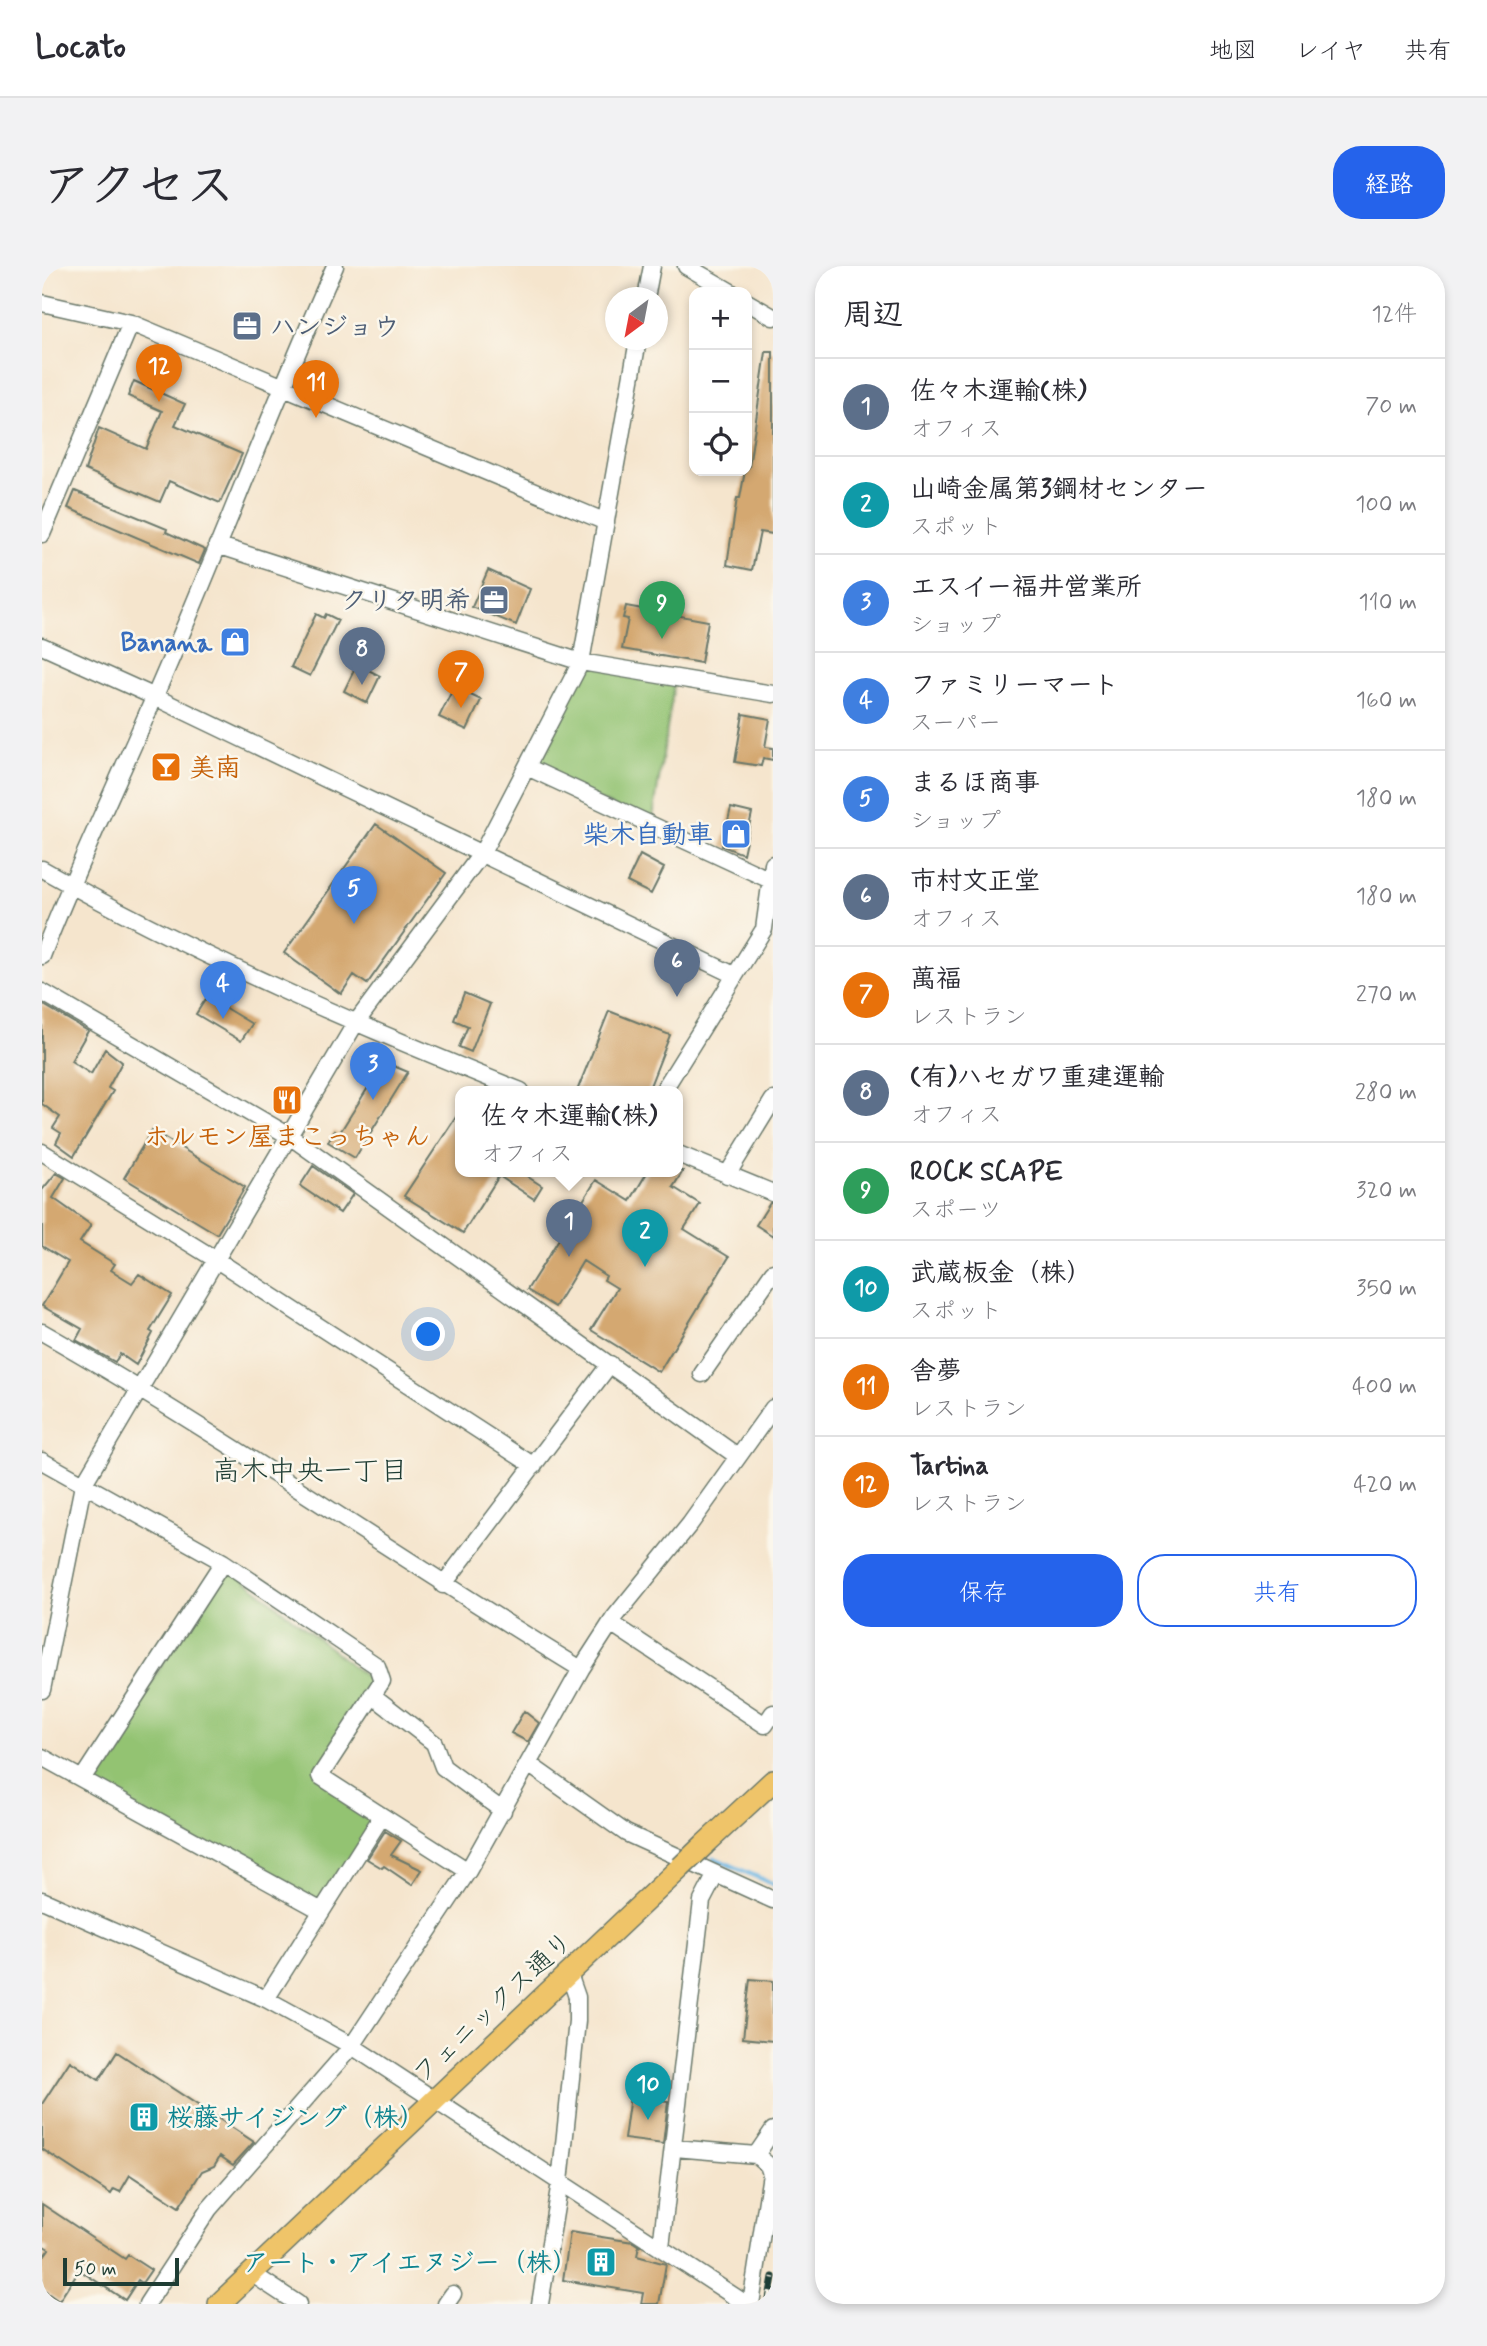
<!DOCTYPE html>
<html lang="ja">
<head>
<meta charset="utf-8">
<style>
  body { margin:0; font-family:Mynerve,"Klee One",sans-serif; background:#f2f2f3; color:#2b2b33 }
  .controls { position:absolute; right:21px; top:21px; display:grid; overflow:hidden; border-radius:14px; box-shadow:0 4px 10px #0003 }
  .controls button { width:63px; height:63px; display:grid; place-items:center; padding:0; border:0; border-bottom:2px solid #e1e1e2; background:#fff; color:#2b2b33; font:35px sans-serif }
  .compass { position:absolute; left:563px; top:21px; width:63px; height:63px; border-radius:50%; background:#fff; box-shadow:0 4px 10px #0003; rotate:212deg }
  .scale { position:absolute; left:21px; bottom:18px; width:116px; box-sizing:border-box; padding-left:7px; border:4px solid #1f3d34; border-top:0; font-size:19px; line-height:24px; white-space:nowrap; color:#1f3d34; -webkit-text-stroke:5px #fbf7ec; paint-order:stroke }
  .you { position:absolute; left:387px; top:1069px; width:24px; height:24px; margin:-18px; border:5px solid #fff; border-radius:50%; background:#1a73e8; box-shadow:0 0 0 10px #1a73e833 }
  .badge { display:grid; place-items:center; width:46px; height:46px; border-radius:50%; background:#2563eb; color:#fff; font-size:23px; font-weight:700 }
  .pin { position:absolute; translate:-50% -58px; filter:drop-shadow(0 2px 4px #0008) }
  .pin::after { content:''; position:absolute; top:37px; width:24px; height:21px; background:inherit; clip-path:polygon(0 0,100% 0,50% 100%) }
  .popup { position:absolute; left:413px; top:820px; width:228px; height:91px; box-sizing:border-box; display:grid; place-content:center; border-radius:14px; background:#fff; filter:drop-shadow(0 2px 5px #0005); font-size:23px; white-space:nowrap; color:#7c7c81 }
  .popup b { font-size:26px; color:#2b2b33 }
  .popup::after { content:''; position:absolute; left:50%; top:100%; margin-left:-14px; border:14px solid transparent; border-top-color:#fff }
  .list { margin:0; padding:0; list-style:none }
  h2 { display:flex; justify-content:space-between; align-items:center; height:91px; margin:0; padding:0 28px; font-size:30px }
  h2 small { font-size:23px; font-weight:400; color:#7c7c81 }
  .list li { display:grid; grid-template-columns:46px 1fr auto; gap:21px; align-items:center; box-sizing:border-box; height:98px; padding:0 28px; border-top:2px solid #e1e1e2 }
  .list b { display:block; font-size:26px; white-space:nowrap }
  .list p { margin:0; font-size:23px; white-space:nowrap; color:#7c7c81 }
  .list em { font-size:23px; font-style:normal; color:#7c7c81 }
  .actions { display:flex; gap:14px; padding:21px 28px }
  .actions a { flex:1; padding:16px 0; border:2px solid #2563eb; border-radius:28px; text-align:center; font-size:24px; color:#2563eb }
  .actions .main { background:#2563eb; color:#fff }
  .icon { flex:none; width:38px; height:38px; fill:none; stroke:currentColor; stroke-width:2; stroke-linecap:round; stroke-linejoin:round }
  .map { position:relative; flex:none; width:731px; height:2038px; overflow:hidden; border-radius:28px }
  header { display:flex; align-items:center; gap:42px; box-sizing:border-box; height:98px; padding:0 35px; background:#fff; border-bottom:2px solid #e1e1e2 }
  header strong { font-size:33px }
  nav { display:flex; gap:38px; margin-inline-start:auto; font-size:24px }
  .intro { display:flex; align-items:center; justify-content:space-between; box-sizing:border-box; height:168px; padding:0 42px }
  h1 { margin:0; font-size:49px }
  .button { padding:18px 32px; border-radius:28px; background:#2563eb; color:#fff; font-size:24px; font-weight:700 }
  main { display:flex; gap:42px; padding:0 42px }
  aside { flex:1; background:#fff; border-radius:28px; box-shadow:0 4px 10px #0003 }
  .map>svg:first-child { display:block }
  .green { fill:#93c372; stroke:#598053; stroke-width:2 }
  .lines { fill:none; stroke-linecap:round; stroke-linejoin:round }
  .stream { stroke:#6bb8e5; stroke-width:4.5 }
  .building { fill:#d4a871 }
  .minor-casing { stroke:#6a786a; stroke-width:19 }
  .major-casing { stroke:#6a786a; stroke-width:24 }
  .minor { stroke:#fff; stroke-width:16 }
  .major { stroke:#efc469; stroke-width:21 }
  .rail-casing { stroke:#1f3d34; stroke-width:7 }
  .rail { stroke:#fbf7ec; stroke-width:4.5; stroke-dasharray:13; stroke-linecap:butt }
  .major-bridge-casing { stroke:#6a786a; stroke-width:24; stroke-linecap:butt }
  .major-bridge { stroke:#efc469; stroke-width:21 }
  .labels { text-anchor:middle; stroke-width:5; stroke-linejoin:round; paint-order:stroke }
  .service-label { font-size:26px; font-weight:bold; fill:#4e5e75; stroke:#fbf7ec; text-anchor:start }
  .shop-label { font-size:26px; font-weight:bold; fill:#366cbe; stroke:#fbf7ec; text-anchor:end }
  .food-label { font-size:26px; font-weight:bold; fill:#c56008; stroke:#fbf7ec; text-anchor:start }
  .street-label { font-size:26px; fill:#1f3d34; stroke:#fbf7ec }
  .culture-label { font-size:26px; font-weight:bold; fill:#0d838f; stroke:#fbf7ec; text-anchor:start }
  .neighbourhood-label { font-size:28px; fill:#1f3d34; stroke:#fbf7ec }
</style>
</head>
<body>
<header>
<strong>Locato</strong>
<nav><a>地図</a><a>レイヤ</a><a>共有</a></nav>
</header>
<div class="intro"><h1>アクセス</h1><a class="button">経路</a></div>
<main>
<div class="map">
<svg width="731" height="2038" viewBox="0 0 731 2038">
  <rect width="100%" height="100%" fill="#fbf7ec"/>
  <filter id="ink" filterUnits="userSpaceOnUse"><feTurbulence type="fractalNoise" baseFrequency=".0143" numOctaves="2"/><feDisplacementMap in="SourceGraphic" scale="14" xChannelSelector="R" yChannelSelector="G"/><feConvolveMatrix kernelMatrix="1 2 1 2 8 2 1 2 1" color-interpolation-filters="sRGB"/></filter>
  <filter id="wash" filterUnits="userSpaceOnUse"><feTurbulence type="fractalNoise" baseFrequency=".00686" numOctaves="4" result="noise"/><feDisplacementMap in="SourceGraphic" scale="28" xChannelSelector="R" yChannelSelector="G"/><feGaussianBlur stdDeviation="1.57" result="paint"/><feColorMatrix in="noise" values="0 0 0 0 0 0 0 0 0 0 0 0 0 0 0 0 0 1.4 0 .05"/><feComposite in="paint" operator="in"/></filter>
  <g filter="url(#wash)">
    <rect width="100%" height="100%" fill="#f5e5cd"/>
    <path class="green" d="M539 396 633 412 610 558 485 501Z
      M181 1296 329 1415 278 1510 340 1550 278 1644 49 1518Z"/>
    <g class="lines">
      <path class="stream" d="M672 1592 731 1618"/>
    </g>
    <g id="blocks">
      <path class="building" d="M724 86H731V268L718 266 710 304 685 299 695 232H698L703 205 707 201Z
        M92 115 143 138 133 159 200 188 178 237 127 215 118 236 43 204 57 162 104 183 120 145 86 130Z
        M33 225 125 263 124 266 163 284 157 298 26 242Z
        M446 304 488 323 474 359 430 341Z
        M584 340 666 355 659 397 580 383 586 353 581 352Z
        M274 348 282 352 284 348 296 354 268 410 249 401Z
        M315 398 338 410 325 437 302 425Z
        M412 421 439 434 425 464 397 451Z
        M701 448 728 453 723 481 731 482V494L721 492 719 500 693 496Z
        M689 542 710 547 701 588 680 580Z
        M334 558 404 607 325 718 312 709 299 728 242 687Z
        M598 589 622 602 609 628 585 616Z
        M422 727 448 738 429 786 417 781 426 760 412 754Z
        M165 731 210 758 199 775 154 748Z
        M0 738 46 765 29 795 49 808 63 783 80 796 66 822 71 825 32 890 14 877 19 867 11 862 18 851 0 838Z
        M567 745 628 769 606 825H535Z
        M342 796 366 806 313 892 286 876 292 865 297 868Z
        M418 845V905H489L486 911 500 920 492 933 457 910 421 967 362 930Z
        M110 864 203 921 175 968 82 912Z
        M271 900 311 928 298 947 258 920Z
        M606 905H641L631 921 658 938 642 963 687 991 617 1106 549 1064 575 1022 562 1014 564 1010 541 995 513 1041 485 1024 554 914 588 935Z
        M14 907 23 912 11 932 49 959 38 976 73 998 69 1004 90 1017 97 1008 130 1029 108 1065 111 1067 94 1099 78 1088 73 1096 34 1074 40 1063 0 1040 26 996 0 980V924Z
        M728 937H731V970L714 959Z
        M482 1445 497 1457 486 1476 469 1467Z
        M343 1565 359 1575 349 1589 380 1604 370 1619 342 1600 340 1602 325 1593Z
        M708 1713 731 1715V1775L701 1772Z
        M75 1786 212 1876 191 1899 178 1890 172 1900 160 1905 137 1941 88 1909 78 1926 72 1923 69 1928 0 1883V1838L28 1795 57 1814Z
        M588 1830 626 1835 621 1878 582 1873Z
        M0 1938 83 1993 86 1989 109 2004 100 2017 96 2014 83 2034 37 2004 17 2035 0 2023V1993L7 1983 0 1979Z
        M528 1966 591 1976 597 1980 595 1990 624 1998 617 2038H599L601 2027 521 2014Z"/>
    </g>
  </g>
  <g filter="url(#ink)">
    <use href="#blocks" fill-opacity="0" stroke="#6a786a" stroke-width="2"/>
    <g class="lines">
      <g class="minor-casing">
        <path id="minor" d="M644 0 689 26
          M604 32 610 0
          M705 36 731 51
          M0 37 89 57 564 256
          M0 268 89 57
          M175 279 539 396 731 428
          M0 380 113 431 692 709
          M485 501 728 614
          M0 603C154 690 315 759 479 825
          M0 690C34 602 75 518 112 432 175 289 229 142 293 0
          M0 726 249 871 695 1190
          M621 825 722 663 731 598
          M0 886 173 993 492 1200
          M636 888 731 927
          M685 909 731 834
          M0 1066C185 1171 358 1293 539 1403
          M660 1108 731 1006
          M0 1195 181 1296 335 1400 340 1415 278 1510 340 1550 224 1733
          M401 1319 568 1098
          M569 1357 723 1459 731 1447
          M0 1424 41 1219 313 758 440 587 539 396 596 74
          M330 1429 392 1477 401 1501 461 1545
          M0 1491 278 1644
          M488 1499 584 1567 731 1634
          M40 1513 181 1296
          M340 1550 426 1605
          M0 1634 224 1733 310 1780 704 2038
          M633 1882 714 1889 731 1864
          M619 1981 660 1635 674 1608
          M209 2007 256 2038
          M105 2038 167 1943 310 1780 426 1605 539 1403 572 1352 648 1258 731 1142
          M404 2038 411 2028
          M498 2038 518 1916 535 1755V1731L527 1708
          M709 2038 729 1908 726 1899 714 1889"/>
      </g>
      <g class="major-casing">
        <path id="major" d="M663 1578 731 1515
          M177 2038 639 1601"/>
      </g>
      <use href="#minor" class="minor"/>
      <use href="#major" class="major"/>
      <g class="rail-casing">
        <path id="rail" d="M726 2038 731 2011"/>
      </g>
      <use href="#rail" class="rail"/>
      <g class="major-bridge-casing">
        <path id="major-bridge" d="M639 1601 663 1578"/>
      </g>
      <use href="#major-bridge" class="major-bridge"/>
    </g>
  </g>
  <defs>
    <g id="office-square" transform="scale(1.575)"><rect x="-9" y="-9" width="18" height="18" rx="4" fill="#5c6f8a" stroke="#fbf7ec"/><path d="M-6-3h4V-5.5h4V-3h4V5H-6ZM-1-4.5V-3h2v-1.5ZM-6 0V1H6V0Z" fill="#fff"/></g>
    <g id="shop-square" transform="scale(1.575)"><rect x="-9" y="-9" width="18" height="18" rx="4" fill="#3f7fe0" stroke="#fbf7ec"/><path d="M-5-2.5h2.3a2.7 3.5 0 0 1 5.4 0H5L5.5 6h-11ZM-1.5-2.5h3a1.5 2.3 0 0 0-3 0Z" fill="#fff"/></g>
    <g id="bar-square" transform="scale(1.575)"><rect x="-9" y="-9" width="18" height="18" rx="4" fill="#e8710a" stroke="#fbf7ec"/><path d="M-6-5H6L.8 .8V4.5H3.5V6h-7V4.5H-.8V.8Z" fill="#fff"/></g>
    <g id="restaurant-square" transform="scale(1.575)"><rect x="-9" y="-9" width="18" height="18" rx="4" fill="#e8710a" stroke="#fbf7ec"/><path d="M-5-6h1v4h1v-4h1v4h1v-4h1v5L-1.5 .5V6h-2V.5L-5-1ZM5-6V6H3V1.5H1.5Q1.5-4 5-6Z" fill="#fff"/></g>
    <g id="building-square" transform="scale(1.575)"><rect x="-9" y="-9" width="18" height="18" rx="4" fill="#0f9aa8" stroke="#fbf7ec"/><path d="M-4-6H4V6H1V3H-1V6H-4ZM-2.5-4.3h1.7v1.8h-1.7ZM.8-4.3h1.7v1.8H.8ZM-2.5-1h1.7V.8h-1.7ZM.8-1h1.7V.8H.8Z" fill="#fff"/></g>
  </defs>
  <g fill-rule="evenodd">
    <use href="#office-square" x="205" y="60"/>
    <use href="#office-square" x="452" y="334"/>
    <use href="#shop-square" x="193" y="376"/>
    <use href="#bar-square" x="124" y="501"/>
    <use href="#shop-square" x="694" y="568"/>
    <use href="#restaurant-square" x="245" y="834"/>
    <use href="#building-square" x="102" y="1851"/>
    <use href="#building-square" x="559" y="1996"/>
  </g>
  <g class="labels">
    <g class="service-label">
      <text x="228" y="69">ハンジョウ</text>
      <text x="429" y="343" text-anchor="end">クリタ明希</text>
    </g>
    <g class="shop-label">
      <text x="170" y="385">Banana</text>
      <text x="671" y="577">柴木自動車</text>
    </g>
    <g class="food-label">
      <text x="147" y="510">美南</text>
      <text x="245" y="879" text-anchor="middle">ホルモン屋まこっちゃん</text>
    </g>
    <g class="street-label">
      <text transform="translate(450 1741) rotate(-43)" y="9">フェニックス通り</text>
    </g>
    <g class="culture-label">
      <text x="125" y="1860">桜藤サイジング（株）</text>
      <text x="536" y="2005" text-anchor="end">アート・アイエヌジー（株）</text>
    </g>
    <g class="neighbourhood-label">
      <text x="268" y="1214">高木中央一丁目</text>
    </g>
  </g>
</svg>
<div class="controls">
<button>+</button>
<button>−</button>
<button><svg class="icon" aria-label="locate" viewBox="0 0 24 24"><circle cx="12" cy="12" r="6"/><path d="M12 2v4M12 18v4M2 12h4M18 12h4"/></svg></button>
</div>
<svg class="compass" viewBox="-18 -18 36 36"><path d="M0-13l5 13h-10z" fill="#e53935"/><path d="M0 13l5-13h-10z" fill="#7c7c81"/></svg>
<div class="scale">50 m</div>
<div class="you"></div>
<div class="pin badge" style="left:527px;top:991px;background:#5c6f8a">1</div>
<div class="popup"><b>佐々木運輸(株)</b>オフィス</div>
<div class="pin badge" style="left:603px;top:1001px;background:#0f9aa8">2</div>
<div class="pin badge" style="left:331px;top:834px;background:#3f7fe0">3</div>
<div class="pin badge" style="left:181px;top:753px;background:#3f7fe0">4</div>
<div class="pin badge" style="left:312px;top:658px;background:#3f7fe0">5</div>
<div class="pin badge" style="left:635px;top:731px;background:#5c6f8a">6</div>
<div class="pin badge" style="left:419px;top:442px;background:#e8710a">7</div>
<div class="pin badge" style="left:320px;top:419px;background:#5c6f8a">8</div>
<div class="pin badge" style="left:620px;top:373px;background:#2e9e5b">9</div>
<div class="pin badge" style="left:606px;top:1854px;background:#0f9aa8">10</div>
<div class="pin badge" style="left:274px;top:152px;background:#e8710a">11</div>
<div class="pin badge" style="left:117px;top:136px;background:#e8710a">12</div>
</div>
<aside>
<h2>周辺<small>12件</small></h2>
<ul class="list">
<li><span class="badge" style="background:#5c6f8a">1</span><div><b>佐々木運輸(株)</b><p>オフィス</p></div><em>70 m</em></li>
<li><span class="badge" style="background:#0f9aa8">2</span><div><b>山崎金属第3鋼材センター</b><p>スポット</p></div><em>100 m</em></li>
<li><span class="badge" style="background:#3f7fe0">3</span><div><b>エスイー福井営業所</b><p>ショップ</p></div><em>110 m</em></li>
<li><span class="badge" style="background:#3f7fe0">4</span><div><b>ファミリーマート</b><p>スーパー</p></div><em>160 m</em></li>
<li><span class="badge" style="background:#3f7fe0">5</span><div><b>まるほ商事</b><p>ショップ</p></div><em>180 m</em></li>
<li><span class="badge" style="background:#5c6f8a">6</span><div><b>市村文正堂</b><p>オフィス</p></div><em>180 m</em></li>
<li><span class="badge" style="background:#e8710a">7</span><div><b>萬福</b><p>レストラン</p></div><em>270 m</em></li>
<li><span class="badge" style="background:#5c6f8a">8</span><div><b>(有)ハセガワ重建運輸</b><p>オフィス</p></div><em>280 m</em></li>
<li><span class="badge" style="background:#2e9e5b">9</span><div><b>ROCK SCAPE</b><p>スポーツ</p></div><em>320 m</em></li>
<li><span class="badge" style="background:#0f9aa8">10</span><div><b>武蔵板金（株）</b><p>スポット</p></div><em>350 m</em></li>
<li><span class="badge" style="background:#e8710a">11</span><div><b>舎夢</b><p>レストラン</p></div><em>400 m</em></li>
<li><span class="badge" style="background:#e8710a">12</span><div><b>Tartina</b><p>レストラン</p></div><em>420 m</em></li>
</ul>
<div class="actions"><a class="main">保存</a><a>共有</a></div>
</aside>
</main>
</body>
</html>
